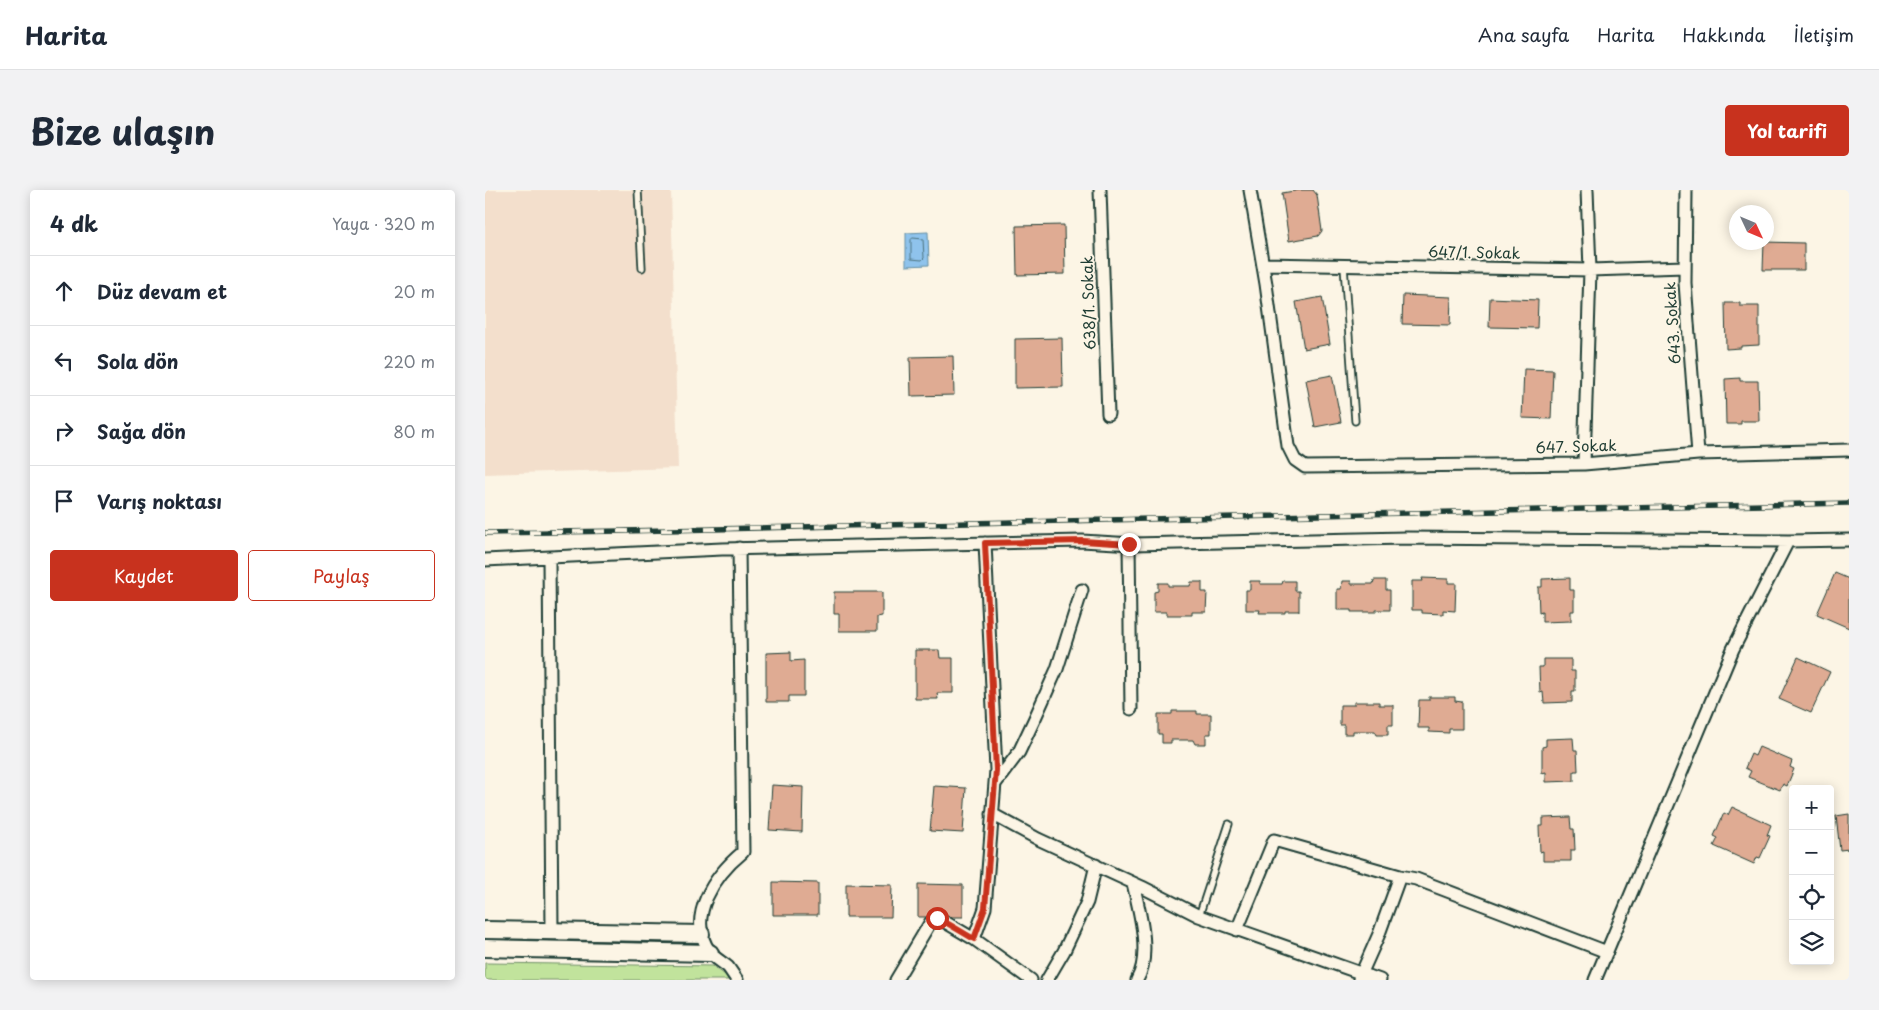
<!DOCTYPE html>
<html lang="tr">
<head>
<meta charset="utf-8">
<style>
  body { margin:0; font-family:"Playpen Sans",sans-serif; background:#f2f2f3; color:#1f2937 }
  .controls { position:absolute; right:15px; bottom:15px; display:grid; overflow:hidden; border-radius:5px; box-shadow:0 2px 12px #0003 }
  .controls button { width:45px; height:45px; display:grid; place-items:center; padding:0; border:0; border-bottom:1px solid #e0e1e3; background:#fff; color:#1f2937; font:25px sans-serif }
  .compass { position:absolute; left:1244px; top:15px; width:45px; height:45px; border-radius:50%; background:#fff; box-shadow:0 2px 12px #0003; rotate:134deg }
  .stop { position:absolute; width:15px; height:15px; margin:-11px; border:4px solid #c8321e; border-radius:50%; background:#fff }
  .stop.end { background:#c8321e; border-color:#fff; box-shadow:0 1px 5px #0008 }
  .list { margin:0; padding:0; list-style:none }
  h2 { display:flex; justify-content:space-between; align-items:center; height:65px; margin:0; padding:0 20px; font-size:21px }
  h2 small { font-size:16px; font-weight:400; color:#747a83 }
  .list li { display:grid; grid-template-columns:32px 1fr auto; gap:15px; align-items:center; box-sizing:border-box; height:70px; padding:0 20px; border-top:1px solid #e0e1e3 }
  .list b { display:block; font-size:19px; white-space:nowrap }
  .list em { font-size:16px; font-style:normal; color:#747a83 }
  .actions { display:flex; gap:10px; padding:15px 20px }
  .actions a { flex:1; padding:11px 0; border:1px solid #c8321e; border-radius:5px; text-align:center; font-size:18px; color:#c8321e }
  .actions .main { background:#c8321e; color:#fff }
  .icon { flex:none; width:28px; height:28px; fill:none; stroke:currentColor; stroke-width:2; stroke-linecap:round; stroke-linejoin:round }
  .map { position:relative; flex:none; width:1364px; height:790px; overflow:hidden; border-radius:5px }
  header { display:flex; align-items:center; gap:30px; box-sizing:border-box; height:70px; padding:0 25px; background:#fff; border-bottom:1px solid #e0e1e3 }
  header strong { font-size:24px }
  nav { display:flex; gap:28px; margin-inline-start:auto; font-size:18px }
  .intro { display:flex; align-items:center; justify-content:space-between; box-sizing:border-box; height:120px; padding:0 30px }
  h1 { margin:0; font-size:35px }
  .button { padding:12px 22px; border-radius:5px; background:#c8321e; color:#fff; font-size:18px; font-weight:700 }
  main { display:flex; gap:30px; padding:0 30px }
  aside { flex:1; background:#fff; border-radius:5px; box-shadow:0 2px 12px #0003 }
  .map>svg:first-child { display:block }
  .built { fill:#f3dfcc }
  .green { fill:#c1e39c; stroke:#709068 }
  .water { fill:#8fc3ec; stroke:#628da2 }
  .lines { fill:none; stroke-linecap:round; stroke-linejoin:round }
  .shore { stroke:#4c737e; stroke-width:1 }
  .building { fill:#dfab93; stroke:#1f3d34 }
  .lane-casing { stroke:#1f3d34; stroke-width:9 }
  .street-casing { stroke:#1f3d34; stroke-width:15 }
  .secondary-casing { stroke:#1f3d34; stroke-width:20 }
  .lane { stroke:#fcf5e5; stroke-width:5.5 }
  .street { stroke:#fcf5e5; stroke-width:11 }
  .secondary { stroke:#fcf5e5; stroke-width:16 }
  .rail-casing { stroke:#1f3d34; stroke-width:5.5 }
  .rail { stroke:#fcf5e5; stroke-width:4; stroke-dasharray:11; stroke-linecap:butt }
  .route { stroke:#c8321e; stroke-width:6 }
  .labels { text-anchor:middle; stroke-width:4; stroke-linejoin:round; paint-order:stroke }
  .street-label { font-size:15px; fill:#1f3d34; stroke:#fcf5e5 }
</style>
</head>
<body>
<header>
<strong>Harita</strong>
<nav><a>Ana sayfa</a><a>Harita</a><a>Hakkında</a><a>İletişim</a></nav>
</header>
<div class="intro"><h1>Bize ulaşın</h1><a class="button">Yol tarifi</a></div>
<main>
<aside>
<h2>4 dk<small>Yaya · 320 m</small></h2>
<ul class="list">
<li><svg class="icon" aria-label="ahead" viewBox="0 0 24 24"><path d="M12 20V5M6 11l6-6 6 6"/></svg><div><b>Düz devam et</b></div><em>20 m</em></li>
<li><svg class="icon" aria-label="left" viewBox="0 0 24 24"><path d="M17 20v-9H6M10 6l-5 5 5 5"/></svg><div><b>Sola dön</b></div><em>220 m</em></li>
<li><svg class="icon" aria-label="right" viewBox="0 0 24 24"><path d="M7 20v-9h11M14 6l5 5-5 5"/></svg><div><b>Sağa dön</b></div><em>80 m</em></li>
<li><svg class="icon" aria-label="arrive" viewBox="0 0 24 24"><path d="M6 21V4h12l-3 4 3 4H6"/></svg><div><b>Varış noktası</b></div></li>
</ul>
<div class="actions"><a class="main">Kaydet</a><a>Paylaş</a></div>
</aside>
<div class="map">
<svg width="1364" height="790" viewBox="0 0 1364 790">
  <rect width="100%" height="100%" fill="#fcf5e5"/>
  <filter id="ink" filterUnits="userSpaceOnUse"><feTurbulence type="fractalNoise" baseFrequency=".02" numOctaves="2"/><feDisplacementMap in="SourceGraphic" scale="10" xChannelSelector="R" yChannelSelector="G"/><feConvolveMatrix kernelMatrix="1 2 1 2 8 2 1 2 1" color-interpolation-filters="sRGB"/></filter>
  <g filter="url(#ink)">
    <path class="built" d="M0 0H186L193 278 0 284Z"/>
    <path class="green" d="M0 773 228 776 247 790H0Z"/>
    <path class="water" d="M443 42 444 75 421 76V43Z"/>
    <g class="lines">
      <path class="shore" d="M428 48 438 49 439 68 437 70 426 69V50Z"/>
    </g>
    <path class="building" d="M815 0H828L832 5 837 41 833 46 804 51 797 3Z
      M579 35 580 84 532 85 531 36Z
      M1279 52 1319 53V80H1278Z
      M918 105 966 107 965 135 917 134Z
      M837 107 845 154 819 159 811 112Z
      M1005 108 1053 110 1052 138 1004 137Z
      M1240 113H1255V116H1274V155L1256 156V158L1241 159Z
      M577 148 578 197 530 198V149Z
      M468 166 469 205 426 206 425 167Z
      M1039 179 1068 180 1066 229 1037 228Z
      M847 185 856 232 830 237 821 190Z
      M1255 188V191H1273L1274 231H1256V234H1241L1240 189Z
      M1350 383 1364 389V438L1332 424Z
      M937 388 963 389V393H971L970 421 958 420V424L937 423V420H927V391H938Z
      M1085 388V400H1089V421H1086V431L1057 432V422L1054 423 1053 397H1057V389Z
      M889 390H901V400H905V420H891V422H866V420H852V399H856L857 391H866V394H888Z
      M765 391H775V394H797L798 391H810V401H814V421H800V423H774L775 420H761V400H765Z
      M706 392H717V402H722L721 422H707V425H682V422H669V402L673 401V393H683V396H705Z
      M349 402H397V426L392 427V441H354V424H349Z
      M430 460H454L455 468H468V503H452L453 509H430Z
      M306 462V471L319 470V506H304V512H281V463Z
      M1313 467 1345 482 1326 523 1294 509Z
      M1058 469H1086V481H1090V501H1087V512L1059 513 1058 502 1055 503 1054 477H1058Z
      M944 507H970V511L977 512V539H964V543L944 542V538H933L934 510H944Z
      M869 512H894V515H908V535H903V545H892L890 541H868V544H859V535H855V515H869Z
      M687 521H712V524H726V544H721V554H710L708 550H686V553H677V544H673V524H687Z
      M1088 548 1089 560H1092L1093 581H1089V591L1061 592V582L1057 583V557L1061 556V549Z
      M1274 557 1307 571 1305 577 1309 579 1302 596 1298 594 1295 600 1263 587 1266 581 1260 578 1266 564 1270 566Z
      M287 595 318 597 317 642 284 640Z
      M449 596 481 598 478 643 445 641Z
      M1247 617 1286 635 1282 645 1285 646 1275 668 1272 667 1269 674 1229 656 1233 648 1229 646 1239 623 1243 625Z
      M1364 624V659L1355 660 1351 626Z
      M1085 627 1086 639H1089L1090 660H1086V671H1058V661L1055 662 1054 636H1058V628Z
      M288 692 333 693V725H288Z
      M361 694 407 695 406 727H361Z
      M433 694 478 695V727H466L451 721 441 727H433Z"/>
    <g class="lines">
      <g class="lane-casing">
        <path id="lane" d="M153 0 157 78
          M859 76 870 231
          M714 726 744 634"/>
      </g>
      <g class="street-casing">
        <path id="street" d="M615 0 623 224
          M765 0 781 94 803 256 810 270 820 277 1099 274 1213 264 1364 260
          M1201 0 1200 93 1213 264
          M778 74 1105 80 1200 77
          M1099 274 1105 80 1102 0
          M644 354 646 519
          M64 368 67 741
          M0 370 237 359 597 351 648 354 921 348 1303 351 1364 350
          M510 594 534 562 550 528 572 479 597 400
          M507 624 553 649 657 697 714 726 895 790
          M648 693C654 720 667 764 652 790
          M752 740 789 650 915 686 931 689 1122 762
          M489 749 500 718 511 580 500 353
          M874 789 894 744 915 686
          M252 790C249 786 246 781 243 777 237 772 229 768 225 762 200 727 230 685 258 662L254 358
          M411 790 445 733 452 728 455 729 489 749 546 790
          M562 790 579 761 602 712 611 675
          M1110 790 1248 459 1303 351"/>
      </g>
      <g class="secondary-casing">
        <path id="secondary" d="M0 740 216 744
          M0 758 225 763"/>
      </g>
      <use href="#lane" class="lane"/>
      <use href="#street" class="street"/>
      <use href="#secondary" class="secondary"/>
      <g class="rail-casing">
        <path id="rail" d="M0 343 138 341 1364 313"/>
      </g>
      <use href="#rail" class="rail"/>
    </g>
  </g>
  <g class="lines" filter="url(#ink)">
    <path class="route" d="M452 728 455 729 489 749 500 718 511 580 500 353 598 351 644 354"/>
  </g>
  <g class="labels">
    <g class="street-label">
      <text transform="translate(989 63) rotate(1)" y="5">647/1. Sokak</text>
      <text transform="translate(604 113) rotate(-92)" y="5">638/1. Sokak</text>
      <text transform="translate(1188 133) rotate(-94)" y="5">643. Sokak</text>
      <text transform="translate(1091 257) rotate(-2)" y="5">647. Sokak</text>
    </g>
  </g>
</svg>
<div class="controls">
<button>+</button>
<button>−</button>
<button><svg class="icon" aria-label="locate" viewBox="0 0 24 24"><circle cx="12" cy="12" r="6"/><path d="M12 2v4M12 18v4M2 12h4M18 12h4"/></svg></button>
<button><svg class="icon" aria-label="layers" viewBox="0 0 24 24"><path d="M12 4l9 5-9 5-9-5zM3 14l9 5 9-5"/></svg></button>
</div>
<svg class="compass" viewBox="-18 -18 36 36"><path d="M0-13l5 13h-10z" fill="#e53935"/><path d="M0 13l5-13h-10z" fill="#747a83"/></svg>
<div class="stop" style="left:452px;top:728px"></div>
<div class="stop end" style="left:644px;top:354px"></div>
</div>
</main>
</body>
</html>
